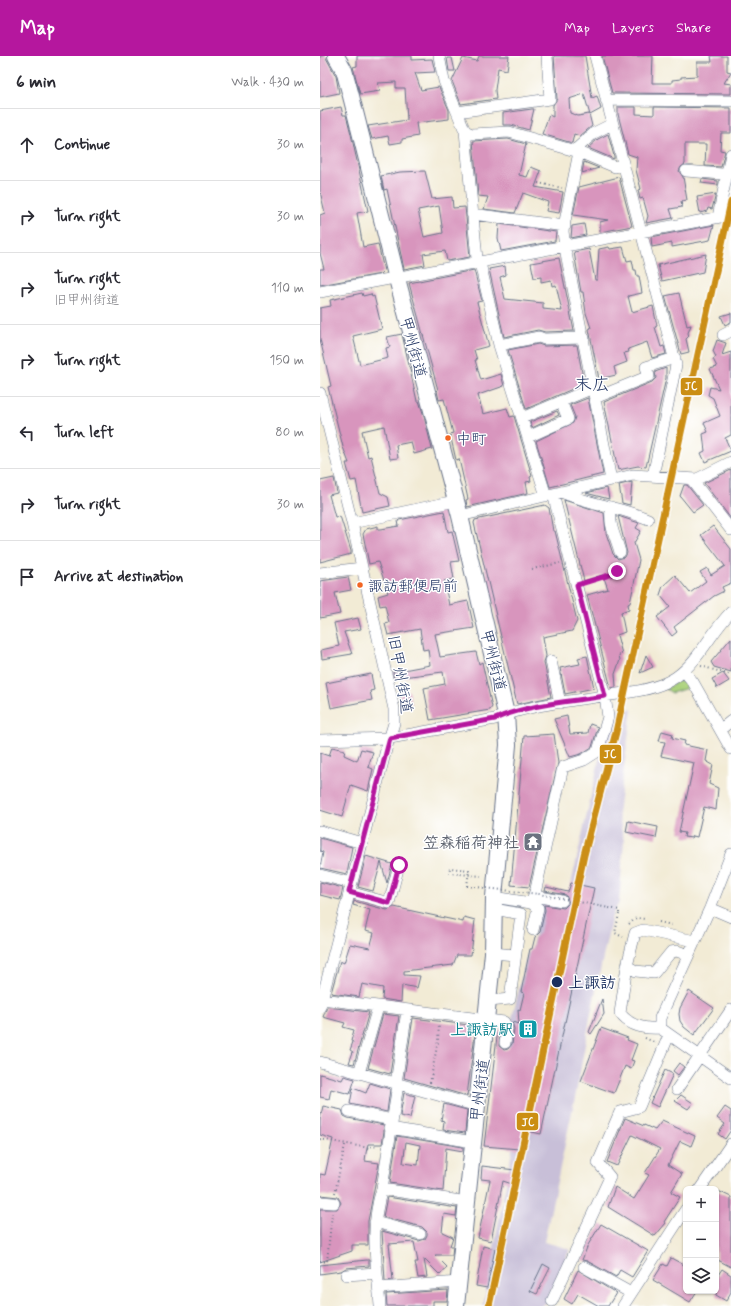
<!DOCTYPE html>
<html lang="en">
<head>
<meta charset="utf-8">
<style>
  body { margin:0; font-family:Mynerve,"Klee One",sans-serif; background:#f2f2f3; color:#2b2b33 }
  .controls { position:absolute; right:12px; bottom:12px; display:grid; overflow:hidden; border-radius:6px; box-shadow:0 1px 3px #0004 }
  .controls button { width:36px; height:36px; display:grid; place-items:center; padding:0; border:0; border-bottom:1px solid #e1e1e2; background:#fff; color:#2b2b33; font:20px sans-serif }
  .stop { position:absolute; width:12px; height:12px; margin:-9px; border:3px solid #b5179e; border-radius:50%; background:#fff }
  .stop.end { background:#b5179e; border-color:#fff; box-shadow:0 1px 4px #0008 }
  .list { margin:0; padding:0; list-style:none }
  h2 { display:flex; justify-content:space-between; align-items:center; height:52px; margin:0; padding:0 16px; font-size:17px }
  h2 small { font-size:13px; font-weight:400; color:#7c7c81 }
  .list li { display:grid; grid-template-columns:26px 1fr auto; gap:12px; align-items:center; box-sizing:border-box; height:72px; padding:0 16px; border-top:1px solid #e1e1e2 }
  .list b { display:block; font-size:15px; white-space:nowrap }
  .list p { margin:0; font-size:13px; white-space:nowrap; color:#7c7c81 }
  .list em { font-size:13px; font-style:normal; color:#7c7c81 }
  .icon { flex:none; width:22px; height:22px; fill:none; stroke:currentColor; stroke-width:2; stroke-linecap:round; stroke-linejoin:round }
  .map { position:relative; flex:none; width:411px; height:1250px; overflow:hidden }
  header { display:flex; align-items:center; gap:24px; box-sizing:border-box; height:56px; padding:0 20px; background:#b5179e; color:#fff }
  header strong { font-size:19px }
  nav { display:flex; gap:22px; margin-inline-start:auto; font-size:14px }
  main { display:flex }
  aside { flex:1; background:#fff }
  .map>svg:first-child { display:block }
  .industrial { fill:#c8bfd8 }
  .green { fill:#abd27c; stroke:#63806d }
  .building { fill:#d895bd; fill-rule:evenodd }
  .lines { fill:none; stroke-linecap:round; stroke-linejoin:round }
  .minor-casing { stroke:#667188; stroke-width:12 }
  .highway-casing { stroke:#667188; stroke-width:18 }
  .path { stroke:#667188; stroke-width:2; stroke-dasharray:1 3; stroke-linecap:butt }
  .minor { stroke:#fff; stroke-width:11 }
  .highway { stroke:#fff; stroke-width:16 }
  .path-bridge { stroke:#667188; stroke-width:2; stroke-dasharray:1 3; stroke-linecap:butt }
  .rail-1-casing { stroke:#fff; stroke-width:10 }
  .rail-1 { stroke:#cb8e13; stroke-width:7 }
  .route { stroke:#b5179e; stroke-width:5 }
  .bus-dot { fill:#f26522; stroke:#fff; stroke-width:1.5 }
  .stop-dot { fill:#1b2f5e; stroke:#fff; stroke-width:1.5 }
  .labels { text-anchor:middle; stroke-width:3; stroke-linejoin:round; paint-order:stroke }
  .bus-label { font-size:15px; fill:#1b2f5e; stroke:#fff; text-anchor:start }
  .street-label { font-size:16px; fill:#1b2f5e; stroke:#fff }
  .worship-label { font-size:16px; font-weight:bold; fill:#5b616d; stroke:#fff; text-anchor:end }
  .stop-label { font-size:16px; font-weight:bold; fill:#1b2f5e; stroke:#fff; text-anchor:start }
  .culture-label { font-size:16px; font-weight:bold; fill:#0d838f; stroke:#fff; text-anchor:end }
  .quarter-label { font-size:18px; fill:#1b2f5e; stroke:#fff }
  .line-badge { stroke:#fff; stroke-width:1.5 }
  .badge-label { font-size:11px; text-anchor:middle; font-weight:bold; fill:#fff }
</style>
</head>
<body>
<header>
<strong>Map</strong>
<nav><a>Map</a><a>Layers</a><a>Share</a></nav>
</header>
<main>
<aside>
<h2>6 min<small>Walk · 430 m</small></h2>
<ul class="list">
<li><svg class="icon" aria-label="ahead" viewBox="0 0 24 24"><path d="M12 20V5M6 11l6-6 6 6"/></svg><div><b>Continue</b></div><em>30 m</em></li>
<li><svg class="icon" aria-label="right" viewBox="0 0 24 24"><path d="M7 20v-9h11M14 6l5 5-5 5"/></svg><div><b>Turn right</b></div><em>30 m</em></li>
<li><svg class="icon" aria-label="right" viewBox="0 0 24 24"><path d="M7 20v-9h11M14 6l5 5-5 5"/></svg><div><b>Turn right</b><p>旧甲州街道</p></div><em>110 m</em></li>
<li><svg class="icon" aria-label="right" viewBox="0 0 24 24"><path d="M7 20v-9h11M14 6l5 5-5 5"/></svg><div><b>Turn right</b></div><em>150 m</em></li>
<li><svg class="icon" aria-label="left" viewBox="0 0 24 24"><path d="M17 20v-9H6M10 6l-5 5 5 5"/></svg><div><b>Turn left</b></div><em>80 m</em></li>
<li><svg class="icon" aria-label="right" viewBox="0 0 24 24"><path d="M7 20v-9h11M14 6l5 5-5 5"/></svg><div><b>Turn right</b></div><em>30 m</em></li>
<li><svg class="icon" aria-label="arrive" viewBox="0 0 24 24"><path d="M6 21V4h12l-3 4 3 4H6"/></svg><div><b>Arrive at destination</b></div></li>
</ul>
</aside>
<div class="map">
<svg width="411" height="1250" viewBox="0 0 411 1250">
  <rect width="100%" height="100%" fill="#fff"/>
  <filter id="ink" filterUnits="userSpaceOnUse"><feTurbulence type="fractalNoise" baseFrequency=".025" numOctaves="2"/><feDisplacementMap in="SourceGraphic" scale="8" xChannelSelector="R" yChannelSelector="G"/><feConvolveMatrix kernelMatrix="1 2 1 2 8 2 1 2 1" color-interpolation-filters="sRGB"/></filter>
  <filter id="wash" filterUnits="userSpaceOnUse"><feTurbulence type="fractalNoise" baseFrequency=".012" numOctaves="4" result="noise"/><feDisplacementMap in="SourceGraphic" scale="16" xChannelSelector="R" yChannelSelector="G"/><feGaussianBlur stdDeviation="0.9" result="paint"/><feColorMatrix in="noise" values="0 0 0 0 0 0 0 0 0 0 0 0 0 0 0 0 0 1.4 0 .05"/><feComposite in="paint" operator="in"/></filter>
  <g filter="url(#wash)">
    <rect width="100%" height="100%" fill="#f2ebd5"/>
    <path class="industrial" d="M312 653 298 757 304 785 299 847 292 859 270 962 256 1037 224 1186 250 1193 226 1246 221 1250H163L205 1025 199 996 187 990 189 975 208 895H211L222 843 244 847 249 837 281 696 295 655Z"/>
    <path class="green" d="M358 625 364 626 367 632 352 637 346 633Z"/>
    <g id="blocks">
      <path class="building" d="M0 0H5L16 20 19 37 0 41Z
        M37 0H92V4L112 3 115 16 95 17 101 34 119 31 129 54V63L96 67 98 80 82 83V86L70 88 68 80 52 83 48 70 87 64 85 32H76V26L58 27 60 35 40 38 33 11 37 10Z
        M159 0H189L187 14 178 12 175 34 176 43 141 48 132 25 143 2 157 5Z
        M234 0H265L272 42 277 40 281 53 270 59 264 38 249 43 250 57 258 60 269 58 272 70 260 80 254 78 252 87 222 78 229 59 233 61V49L237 43Z
        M282 0H333L332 27H352V24L361 23V21L377 20V6H392L391 0H407V15L411 16 404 27 411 28V38L292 37Z
        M127 2H132L135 15H129Z
        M21 51 23 59H26L31 78 48 155 37 157 43 191 58 188 64 215 61 218 0 229V213H4L0 197V159L5 157 0 135V55Z
        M298 51H316V58L334 59V51L411 52V77H401L400 94 405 95 401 111 385 110 386 88H365V108L361 111 359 115 363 121 367 144 361 145 362 151 350 153 353 162 326 167 328 160 323 142 320 143 318 134 321 133 316 114 317 101 308 98 298 58Z
        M212 53H214L209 74 191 69H183V57Z
        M288 78 294 100V103L268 92 278 83Z
        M188 83 206 88 199 119 207 121 211 111 221 115 215 131 243 136 239 157 226 155 228 146 203 137 195 157 164 153 168 141 158 140 153 85Z
        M264 106 279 112 262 117Z
        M105 115 112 143 132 141 133 152 145 151 150 201 127 205 125 195 103 198 105 209 84 213 67 133 64 134 61 120 80 116ZM119 150 123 177 104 181 98 154Z
        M299 121 312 170 280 176V166L288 164 253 159 259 131Z
        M382 123 398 125V129L381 127Z
        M396 138 392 153 388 152 387 155 380 157 377 141Z
        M179 168 236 176 235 185 181 195 178 182Z
        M264 168 266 179 251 182 252 170Z
        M394 169 390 184 352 191V187L332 191 331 181Z
        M289 191 290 193 303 191 307 205 312 204 314 214H316L317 220H319L322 237 308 240 312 256 333 250 337 270 335 271 341 291 344 290 346 298 332 302 327 286 308 293 309 296 304 297 307 306 294 311 296 319 279 323 269 273 271 272 266 257 263 236H261L254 196 269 193 275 224H277L279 193Z
        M386 198 383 216 342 225 338 209Z
        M239 202 254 275 225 276 218 274 184 281 169 213 185 210 186 219 180 221 185 243 223 247V253L242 255 236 229 232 230 231 224 221 226V221L214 222 211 207Z
        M154 214 162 245 157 246 169 290 154 294 157 304H155L161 324 181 318 184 330 158 339 163 358 187 352 190 361 194 360 212 420 210 421 211 425 206 426 208 437 147 451 146 444 148 443 139 403 136 404 130 378 133 377 124 343 119 344 117 335 118 334 89 227Z
        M42 237 43 240 51 238 52 241 54 240 62 273 33 280 40 309 68 302 66 292 70 291 67 281 82 278 97 345H99L104 360 112 393 94 398 91 386 76 389 78 402 70 403 64 370 42 375 48 401 51 400 60 437 68 441 70 450 42 456 36 424 31 425 26 407H29L23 391 8 331 11 330 0 283V252L11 250 10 244Z
        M359 237 367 270 371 269 368 277 369 280 366 283 369 296 361 298 345 240Z
        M411 257V266L405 269 401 260Z
        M397 284 406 287 402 299 411 296V379L405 382 411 395 385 406 381 397 385 395 383 378 388 376 384 367 400 360 393 342 388 339 390 331 399 333 390 313 397 311 393 303 396 301 393 295Z
        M218 288 224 290 257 289 264 328 206 353 188 294Z
        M346 312V322L326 411 318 410 298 414 284 346 332 326 336 322 335 316Z
        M268 342 283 418 230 431 216 385 253 367 255 361 250 349Z
        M237 355 239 359 212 372 210 366Z
        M411 414V463L384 427Z
        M14 422 17 437 9 439 15 461 20 460 31 495V498L0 506V425Z
        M312 426 310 449 302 447 299 429Z
        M364 429H367L383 449 373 456 360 440Z
        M287 432 289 443 266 437Z
        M244 444 284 457 286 477 293 498 298 503 305 501 307 497 298 460 319 467 316 472 321 475 314 487 319 504 310 547 308 548 309 553 301 556 305 576 297 579 302 598 299 599 300 604 295 618 296 631 291 632 267 539 288 533 283 519 264 525Z
        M225 449 229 452 233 475H235L257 565 252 575 223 581 226 600 224 606 231 641 197 648 154 467 155 464Z
        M124 455 128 476 132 475 139 505 131 506 134 523 124 525 129 549 148 545 154 572 115 578 120 601 156 596 159 608 162 606 172 651 170 654 110 664 104 632 125 628 123 616 74 622 73 616 110 609 108 593 103 594 100 573 68 579 65 568 69 567 65 549 60 550 58 540 68 537 58 506 49 508 43 478 46 473 58 470V473H61L79 470 78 465 79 464Z
        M393 470 411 493V527L402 531 404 535 394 540 354 571 357 576 352 580 337 561 350 551 340 539 343 530 355 519 370 537 386 525 380 516 387 512 391 519 405 510 381 479Z
        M28 521 31 534 15 537 20 558 0 562V525Z
        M38 562 41 573 24 576 32 598 2 603 1 594 19 590 14 567Z
        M411 582V616L394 611 391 606Z
        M326 599 333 611 320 617Z
        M267 600 274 632 245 638 240 612 260 608 258 602Z
        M403 617 409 625 397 632 392 623Z
        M51 618 54 634 50 635 52 644 11 652 6 627Z
        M89 635 92 648 82 651 79 636Z
        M247 660 250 678 268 677 270 668 278 671 272 691 261 698 250 701 234 663Z
        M342 675 353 678 352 682 365 685 364 689 388 694 386 705 393 709 389 728 398 732 396 754 384 751 377 781 373 780 372 782 364 781 365 777 359 776 374 707 341 700 345 686 339 685Z
        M234 678 238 707 209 831 191 829 204 680Z
        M12 691 25 694 24 699 37 705 41 693 53 696 48 711 53 713 48 735 31 729 22 761 0 754V697L9 700Z
        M308 765 338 771 336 782 306 776Z
        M0 782 32 791 27 818 0 812 3 796 0 795Z
        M46 800 72 808 67 827 61 806 53 835 38 831Z
        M0 826 23 832 20 844 0 839Z
        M251 827 274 832 221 1078 203 1074 199 1093 164 1090 178 972 180 973 179 990 184 994 188 993 192 988 194 973 192 966 199 968 198 953 200 954 204 937 201 936 210 893H212L215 881 220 876 225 854 224 849 244 852 249 847 246 839 225 835 226 831 248 836Z
        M34 845 67 854 74 851 143 866 144 861 155 864 151 899H137L133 909 84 915V919L100 920 97 932 82 929 81 946 62 943 63 932 42 928 39 941 11 937 20 905 24 907 30 888 50 892 54 877 45 875 50 854 33 849Z
        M369 935 394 952 374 979 364 971 360 965 359 958 360 952Z
        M282 943 284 958 271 978 269 976Z
        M7 951 49 956 34 1008 29 1007 33 996 30 994 33 986 31 985 34 974 23 971 25 967 3 961Z
        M63 958 79 960 70 1018 48 1012Z
        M93 962 156 970 147 1040 84 1022Z
        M281 972 308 982 307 984 317 988 311 1004 314 1005 311 1013 305 1010 294 1037 261 1025Z
        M359 1007 364 1011 358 1019 353 1015Z
        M345 1014 353 1018 338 1051 330 1047Z
        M0 1018 22 1024 24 1020 35 1023 30 1038 11 1033 9 1043 0 1041Z
        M50 1027 70 1033 67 1056 30 1048 33 1032 46 1037Z
        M84 1037 95 1040 90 1062 80 1060Z
        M361 1039 373 1047 368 1053 355 1045Z
        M124 1048 147 1054 145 1077 123 1074 124 1065 121 1064Z
        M3 1050 22 1054 24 1060 28 1062 64 1069V1075L62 1088H48L46 1097 45 1105 59 1107 48 1165V1189H32V1195L0 1206V1153H17L21 1147 18 1141 0 1139V1118L5 1119 13 1083 0 1079V1063Z
        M405 1051 411 1055V1074L405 1083 398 1078 405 1068 397 1062Z
        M305 1062 324 1070V1069L335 1074 342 1065 375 1080 371 1090 360 1085 348 1109 362 1118 351 1136 360 1141 344 1166 346 1167 335 1180 288 1151 295 1131 314 1143 329 1119 325 1117 340 1093 312 1079 297 1110 287 1106Z
        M77 1080 143 1091V1095L126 1092 123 1135 70 1127ZM86 1086 100 1089 98 1109 83 1107Z
        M162 1110 195 1114 192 1128 183 1125 171 1185 158 1182 170 1124 161 1123Z
        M396 1134 411 1141V1211L396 1203Z
        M67 1141 137 1152 136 1160 124 1158 122 1176 133 1181 130 1190H133L132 1199H115L127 1211 120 1219 104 1203 107 1221 98 1222 95 1206H98L94 1186 69 1188 73 1224 65 1225 62 1175 99 1185 105 1183 107 1179V1176L102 1171 63 1161Z
        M281 1168 328 1195 312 1221 300 1214 296 1221 267 1205 262 1204 268 1189Z
        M163 1190 175 1193 167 1232 156 1230Z
        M351 1202 366 1210V1235H377L370 1246 333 1224 343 1208 347 1210Z
        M47 1204H49V1210L26 1212 21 1215 0 1218V1209Z
        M223 1208 230 1212 217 1238 210 1235Z
        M402 1213 411 1219V1236L406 1245 396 1239V1222Z
        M258 1214 296 1237 288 1250H279L258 1238 252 1248 244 1243Z
        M128 1234 127 1245H113V1250H67L66 1238Z"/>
    </g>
  </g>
  <g filter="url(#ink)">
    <use href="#blocks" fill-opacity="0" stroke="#667188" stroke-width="1"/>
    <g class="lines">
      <g class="minor-casing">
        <path id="minor" d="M119 0 124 25 145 75 157 203 160 207 179 289 226 440
          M275 0 356 309 333 420
          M286 44 411 45
          M137 56 230 43 227 0
          M145 75 152 78 189 76 259 96 243 175 245 192 291 424
          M255 94 274 77 292 68
          M259 96 295 111 303 109
          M366 115 402 118 406 120
          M152 158 245 170
          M398 161 411 98
          M0 236 411 159
          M403 279 411 275
          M179 289 219 281 224 283 264 282
          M0 337 32 467 74 653V667L67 690 0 951
          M275 342 329 320 326 311 355 302
          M202 362 273 332
          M208 381 248 363 241 345
          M372 424 411 474
          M241 436C269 448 300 451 328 463
          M291 451C289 472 295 478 300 496
          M140 460 313 419 377 423 411 406
          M32 467 135 445
          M0 517 42 512
          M231 605 240 647
          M364 615 373 626 411 693
          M401 673 411 665
          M0 684 70 682 175 663C208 648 267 643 304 637 321 635 341 631 356 621 379 605 391 576 411 556
          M0 775 42 787
          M411 798 390 852 340 962V972L411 1022
          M0 819 32 827
          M29 836 69 847 79 809
          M174 841 211 847 218 852 213 874
          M211 847 216 833 243 711 264 704 278 695 288 661 285 640 233 438
          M211 847 220 841 242 845
          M390 852 411 861
          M173 897 195 899
          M307 910 316 915 334 917 351 896 357 895 368 899
          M2 943 184 966 187 972 185 987
          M169 945 190 943 201 858 174 853
          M340 972C324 973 309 970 300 957L307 910 315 877 323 874 375 885
          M0 1006 157 1050
          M39 1017 58 951
          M76 1027 87 955
          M357 1033 411 954
          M29 1055 72 1064
          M70 1072 153 1086
          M62 1133 147 1146
          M380 1133 411 1088
          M0 1146 14 1147
          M55 1166 100 1178
          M264 1211 311 1237
          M26 1219 57 1217
          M59 1232 139 1226
          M232 1245 290 1121 278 1107 300 1056 319 1051 349 979
          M60 1250C57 1208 49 1174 62 1133L78 1028
          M303 1250 366 1153"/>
      </g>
      <g class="highway-casing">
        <path id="highway" d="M16 0 24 14 31 40 75 215 140 460 186 658 188 689 174 841 173 897 136 1250"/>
      </g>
      <path class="path" d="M218 127 242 132
        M212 513 240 507
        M265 526 296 517 297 515
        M381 610 411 619
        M147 830 149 814 130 812 129 817 161 820
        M299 858 295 877 303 881
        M339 866 352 869
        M309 868 316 862 325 863
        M325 982 336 987
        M110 1027 118 985 119 968
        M0 1083 49 1092 52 1090 58 1091
        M15 1137 25 1089
        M0 1205 7 1206 12 1157"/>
      <use href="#minor" class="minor"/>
      <use href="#highway" class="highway"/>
      <path class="path-bridge" d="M147 830 219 838 299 854V858"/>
      <g class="rail-1-casing">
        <path id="rail-1" d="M169 1250 264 799 296 676 411 146"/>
      </g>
      <use href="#rail-1" class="rail-1"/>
    </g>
  </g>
  <g class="lines" filter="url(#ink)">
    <path class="route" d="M79 809 69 847 29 836 70 682 175 663C208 648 249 646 285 640L257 529 296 517 297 515"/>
  </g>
  <defs>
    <g id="temple-square" transform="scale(1)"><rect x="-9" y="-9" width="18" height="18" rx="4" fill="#6b7280" stroke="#fff"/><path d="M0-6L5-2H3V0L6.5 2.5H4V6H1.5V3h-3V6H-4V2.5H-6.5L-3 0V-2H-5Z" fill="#fff"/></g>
    <g id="building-square" transform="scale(1)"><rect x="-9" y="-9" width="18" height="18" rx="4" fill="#0f9aa8" stroke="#fff"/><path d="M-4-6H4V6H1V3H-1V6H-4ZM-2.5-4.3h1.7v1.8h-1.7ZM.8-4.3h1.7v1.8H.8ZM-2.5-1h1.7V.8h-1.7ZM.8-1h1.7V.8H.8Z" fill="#fff"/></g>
  </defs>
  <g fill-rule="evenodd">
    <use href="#temple-square" x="213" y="786"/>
    <use href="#building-square" x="208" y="973"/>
  </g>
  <g class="bus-dot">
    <circle cx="128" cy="382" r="3.5"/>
    <circle cx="40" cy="529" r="3.5"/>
  </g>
  <circle class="stop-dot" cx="237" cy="926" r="6"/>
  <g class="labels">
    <g class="bus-label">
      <text x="136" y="388">中町</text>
      <text x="48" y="535">諏訪郵便局前</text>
    </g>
    <g class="street-label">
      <text transform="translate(94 291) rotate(75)" y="6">甲州街道</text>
      <text transform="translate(174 604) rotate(76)" y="6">甲州街道</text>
      <text transform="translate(81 618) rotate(80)" y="6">旧甲州街道</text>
      <text transform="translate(159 1034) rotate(-83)" y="6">甲州街道</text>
    </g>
    <g class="worship-label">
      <text x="199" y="792">笠森稲荷神社</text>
    </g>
    <g class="stop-label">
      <text x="248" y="932">上諏訪</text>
    </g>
    <g class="culture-label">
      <text x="194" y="979">上諏訪駅</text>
    </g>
    <g class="quarter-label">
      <text x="272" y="334">末広</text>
    </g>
  </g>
  <g class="line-badge">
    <rect x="360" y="321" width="23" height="19" rx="4" fill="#cb8e13"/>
    <rect x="279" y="688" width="23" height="20" rx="4" fill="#cb8e13"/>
    <rect x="196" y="1056" width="23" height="19" rx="4" fill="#cb8e13"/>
  </g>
  <g class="badge-label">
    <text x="371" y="334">JC</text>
    <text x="290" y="702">JC</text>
    <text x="208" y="1070">JC</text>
  </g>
</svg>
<div class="controls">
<button>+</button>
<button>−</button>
<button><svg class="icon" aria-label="layers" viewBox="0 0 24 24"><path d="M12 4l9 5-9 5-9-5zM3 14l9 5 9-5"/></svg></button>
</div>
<div class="stop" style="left:79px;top:809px"></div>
<div class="stop end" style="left:297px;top:515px"></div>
</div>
</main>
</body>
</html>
